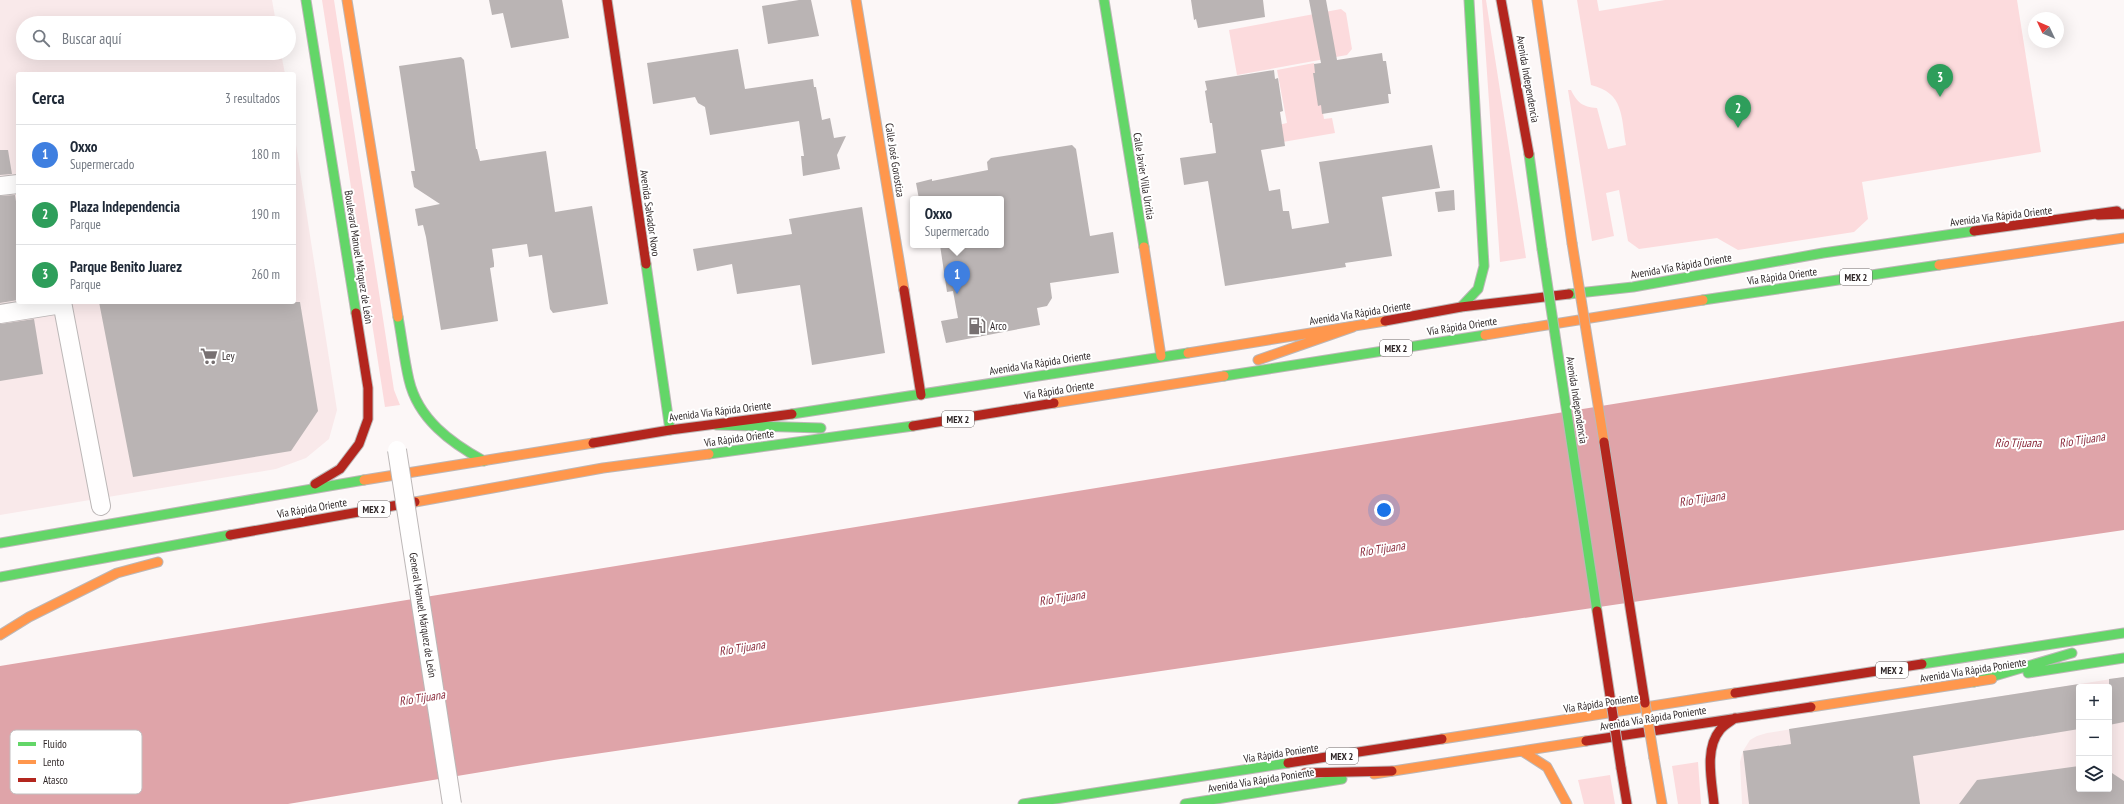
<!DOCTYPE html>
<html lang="es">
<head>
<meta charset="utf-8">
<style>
  body { margin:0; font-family:"PT Sans Narrow",sans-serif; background:#f2f2f3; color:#1f2937 }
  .controls { position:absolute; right:12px; bottom:12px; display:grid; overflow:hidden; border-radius:4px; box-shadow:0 4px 16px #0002 }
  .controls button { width:36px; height:36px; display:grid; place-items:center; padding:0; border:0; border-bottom:1px solid #e0e1e3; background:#fff; color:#1f2937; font:20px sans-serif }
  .compass { position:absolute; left:2028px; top:12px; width:36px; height:36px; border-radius:50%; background:#fff; box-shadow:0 4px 16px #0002; rotate:314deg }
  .you { position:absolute; left:1384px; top:510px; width:14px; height:14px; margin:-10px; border:3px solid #fff; border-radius:50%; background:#1a73e8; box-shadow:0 0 0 6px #1a73e833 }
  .badge { display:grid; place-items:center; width:26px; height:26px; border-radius:50%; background:#7c3aed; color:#fff; font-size:13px; font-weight:700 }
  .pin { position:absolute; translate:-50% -33px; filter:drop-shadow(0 1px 2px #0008) }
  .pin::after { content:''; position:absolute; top:21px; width:14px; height:12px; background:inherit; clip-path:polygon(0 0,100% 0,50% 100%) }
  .popup { position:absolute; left:910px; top:196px; width:94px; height:52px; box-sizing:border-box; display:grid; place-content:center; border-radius:4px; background:#fff; filter:drop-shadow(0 1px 3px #0005); font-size:13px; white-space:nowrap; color:#747a83 }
  .popup b { font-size:15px; color:#1f2937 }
  .popup::after { content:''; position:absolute; left:50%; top:100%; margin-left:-8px; border:8px solid transparent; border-top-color:#fff }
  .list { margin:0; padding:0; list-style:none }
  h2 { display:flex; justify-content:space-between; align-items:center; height:52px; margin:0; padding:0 16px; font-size:17px }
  h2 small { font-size:13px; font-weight:400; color:#747a83 }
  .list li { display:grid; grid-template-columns:26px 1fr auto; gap:12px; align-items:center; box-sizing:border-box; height:60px; padding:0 16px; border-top:1px solid #e0e1e3 }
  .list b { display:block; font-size:15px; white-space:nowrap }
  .list p { margin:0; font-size:13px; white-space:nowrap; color:#747a83 }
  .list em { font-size:13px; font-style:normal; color:#747a83 }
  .icon { flex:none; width:22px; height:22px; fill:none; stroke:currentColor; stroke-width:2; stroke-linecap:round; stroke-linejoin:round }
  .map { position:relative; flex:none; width:2124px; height:804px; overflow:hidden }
  .search { position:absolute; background:#fff; box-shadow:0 4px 16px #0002; left:16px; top:16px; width:280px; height:44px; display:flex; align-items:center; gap:10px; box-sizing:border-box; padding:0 14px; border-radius:22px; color:#747a83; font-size:15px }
  .panel { position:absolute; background:#fff; box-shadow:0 4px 16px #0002; left:16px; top:72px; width:280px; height:232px; border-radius:4px }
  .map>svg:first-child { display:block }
  .built { fill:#f9e9ea; fill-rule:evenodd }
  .green { fill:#fcdbdd }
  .water { fill:#dfa4a9 }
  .building { fill:#bab4b4 }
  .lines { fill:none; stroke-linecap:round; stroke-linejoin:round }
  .street-casing { stroke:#bcb7b7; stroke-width:20 }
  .fast-casing { stroke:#bcb7b7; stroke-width:11 }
  .slow-casing { stroke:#bcb7b7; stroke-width:11 }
  .jam-casing { stroke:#bcb7b7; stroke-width:11 }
  .street { stroke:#fffefe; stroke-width:18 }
  .fast { stroke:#63d668; stroke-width:9 }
  .slow { stroke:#ff974d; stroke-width:9 }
  .jam { stroke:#b3261e; stroke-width:9 }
  .street-bridge-casing { stroke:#bcb7b7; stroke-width:20; stroke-linecap:butt }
  .fast-bridge-casing { stroke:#bcb7b7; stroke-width:11; stroke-linecap:butt }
  .slow-bridge-casing { stroke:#bcb7b7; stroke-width:11; stroke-linecap:butt }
  .jam-bridge-casing { stroke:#bcb7b7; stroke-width:11; stroke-linecap:butt }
  .street-bridge { stroke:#fffefe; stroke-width:18 }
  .fast-bridge { stroke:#63d668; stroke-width:9 }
  .slow-bridge { stroke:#ff974d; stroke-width:9 }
  .jam-bridge { stroke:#b3261e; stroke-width:9 }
  .labels { text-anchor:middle; stroke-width:4; stroke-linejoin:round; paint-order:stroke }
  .shield { fill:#fff; stroke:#6e6869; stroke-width:1 }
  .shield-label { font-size:10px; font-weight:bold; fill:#302829 }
  .street-label { font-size:11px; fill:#302829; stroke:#fff }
  .poi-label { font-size:11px; fill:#302829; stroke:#fff; text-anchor:start }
  .water-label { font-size:12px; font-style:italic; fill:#8b2a3b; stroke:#fff }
  .key { fill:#fff; stroke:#c1bebf; stroke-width:1 }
  .key-label { font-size:11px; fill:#302829 }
</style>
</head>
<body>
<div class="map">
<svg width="2124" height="804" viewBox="0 0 2124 804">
  <rect width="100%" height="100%" fill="#fcf7f7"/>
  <path class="built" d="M0 0H272L276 23H23V53H281L285 74H18V302H294V132L337 410 329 439 306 458 276 469 0 515Z
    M2124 677V804H1742L1740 762 1743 751 1750 740 1757 736 1767 733ZM2079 687H2109V789H2079Z"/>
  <path class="green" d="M322 0H334L394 390 400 405 385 407Z
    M1482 0H1486L1526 258 1500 262Z
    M1577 0H1597L1599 11 1665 0H2017L2041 152 1862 182 1868 219 1854 232 1738 250 1717 238 1639 249 1628 241 1619 190 1606 193 1614 236 1592 241 1568 90H1571C1577 102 1582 107 1597 108L1608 149 1626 145C1621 116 1624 93 1591 85Z
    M1341 9 1346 13 1352 49 1347 55 1237 75 1229 30Z
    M1314 63 1324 119 1332 118 1335 133 1277 143 1274 126 1287 123 1277 70Z
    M1698 762 1701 804H1678L1672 766Z
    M1610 775 1615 804H1584L1578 780Z"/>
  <path class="water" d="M2124 321V530L554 760 288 804H0V666Z"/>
  <path class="building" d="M489 0H562L569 38 511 48 503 13 492 15Z
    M799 0H811L819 36 768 44 762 6Z
    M1191 0H1263L1265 17 1198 28 1196 19 1194 20Z
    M1309 0H1326L1337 60 1382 53 1383 61H1386L1391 94H1388L1389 103 1322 114 1321 105 1318 106 1313 73H1315L1314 64 1321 63Z
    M738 49 745 89 813 79 814 87H816L822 120 830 118 834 138 846 136 837 155 840 169 803 176 801 156H804L799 121 710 135 705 107 698 103 695 97 653 104 647 63Z
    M461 57 464 60 476 149H477L480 161 546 151 555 212 592 206 608 304 553 313 550 309 542 255 529 257 527 244 492 249 494 263V267L490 268 498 321 441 330 426 237 423 225 418 226 415 209 440 204 414 187 411 171H415L413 158 399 66Z
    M1274 70 1275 79 1278 78 1283 111 1280 112 1285 146 1261 150 1269 191 1280 189 1283 211H1289L1292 229 1329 223 1319 162 1432 145 1440 188 1382 197 1392 256 1345 263 1346 267 1225 286 1208 181 1184 185 1180 158 1216 153 1212 123H1210L1205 91 1207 90 1205 81Z
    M1072 145 1076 149 1090 236 1113 232 1119 273 1050 283 1052 298 1047 306 1037 308 1040 325 946 343 941 321 958 318 953 291 947 292 940 245H1001V199H919L916 183 932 179V181L988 170 987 162 991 158Z
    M0 150H8L12 174 0 175Z
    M1454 190 1455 210 1438 212 1435 192Z
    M15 195 18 214V300L0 303V196Z
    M862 207 885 353 812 365 800 285 737 294 732 264 697 271 693 249 792 234 789 219Z
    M99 302H300L318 411 291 451 133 477Z
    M34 319 43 374 0 381V324Z
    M2124 677V722L2109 725V679Z
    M2079 684V729L1913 756 1920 804H1749L1743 751 1791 744 1789 729Z
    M2079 766V789H2109V771L2124 781V804H1959L1977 780Z"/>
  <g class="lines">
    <g class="street-casing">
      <path id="street" d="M0 186 18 184
        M62 302 101 506
        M0 314 62 304"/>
    </g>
    <g class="fast-casing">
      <path id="fast" d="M306 0 356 313
        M1104 0 1144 247
        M1529 154 1542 249
        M646 264 670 430
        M1569 294 1633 287 1823 253 1974 231
        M1703 300 1939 265
        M1461 307 1478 289 1484 266 1469 0
        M398 317C402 338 404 359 409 380 418 419 451 443 484 461
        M1224 376 1485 335
        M792 414 1188 353
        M716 425 821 428
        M709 454 913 426
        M0 543 364 480
        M0 577 230 535
        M1922 664 2124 633
        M2028 673 2124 658
        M1974 682 2072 653
        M1023 804 1288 763
        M1185 804 1342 779"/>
    </g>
    <g class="slow-casing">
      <path id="slow" d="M347 0 398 317
        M856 0 904 290
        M1537 0 1572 243
        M1144 247 1161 356
        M1939 265 2124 238
        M1485 335 1703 300
        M1188 353 1385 321
        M1258 360 1353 327
        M1054 403 1224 376
        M364 480 593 443
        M415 502 603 468 709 454
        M0 635 29 617 117 573 158 562
        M1811 707 1992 679
        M1442 739 1735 693
        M1522 751 1547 767 1567 804
        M1654 758 1662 804
        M1374 774 1586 741"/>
    </g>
    <g class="jam-casing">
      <path id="jam" d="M607 0 646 264
        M1501 0 1529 154
        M2098 215 2124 214
        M1974 231 2117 211
        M904 290 921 395
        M1385 321 1461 307 1569 294
        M913 426 1054 403
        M593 443 670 430 792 414
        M315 484 340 469 359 444 368 419V388L356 313
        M230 535 415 502
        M1735 693 1922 664
        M1586 741 1811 707
        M1288 763 1442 739
        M1621 768 1627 804
        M1305 773 1392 771
        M1714 804C1712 782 1704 749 1720 730 1724 725 1730 722 1735 718"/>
    </g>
    <use href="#street" class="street"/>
    <use href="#fast" class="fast"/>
    <use href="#slow" class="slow"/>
    <use href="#jam" class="jam"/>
    <g class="street-bridge-casing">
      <path id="street-bridge" d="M397 450 452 804"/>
    </g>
    <g class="fast-bridge-casing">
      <path id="fast-bridge" d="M1542 249 1597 611"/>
    </g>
    <g class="slow-bridge-casing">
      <path id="slow-bridge" d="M1572 243 1604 442
        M1645 703 1654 758"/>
    </g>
    <g class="jam-bridge-casing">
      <path id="jam-bridge" d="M1604 442 1645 703
        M1597 611 1621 768"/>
    </g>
    <use href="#street-bridge" class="street-bridge"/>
    <use href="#fast-bridge" class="fast-bridge"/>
    <use href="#slow-bridge" class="slow-bridge"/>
    <use href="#jam-bridge" class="jam-bridge"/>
  </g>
  <defs>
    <g id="fuel-bare" transform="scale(1.38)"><path d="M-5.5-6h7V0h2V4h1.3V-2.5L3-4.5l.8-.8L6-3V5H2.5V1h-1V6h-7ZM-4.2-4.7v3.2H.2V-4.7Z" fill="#777071" stroke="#fff" stroke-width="2.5" paint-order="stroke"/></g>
    <g id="supermarket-bare" transform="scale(1.38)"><path d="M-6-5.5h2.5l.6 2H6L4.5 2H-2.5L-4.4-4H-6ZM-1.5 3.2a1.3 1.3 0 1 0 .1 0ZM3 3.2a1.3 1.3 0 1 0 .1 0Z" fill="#777071" stroke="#fff" stroke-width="2.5" paint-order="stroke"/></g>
  </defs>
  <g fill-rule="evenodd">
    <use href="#fuel-bare" x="977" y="326"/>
    <use href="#supermarket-bare" x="209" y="356"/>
  </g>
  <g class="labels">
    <g class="shield">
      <rect x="1840" y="269" width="32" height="16" rx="3"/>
      <rect x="1380" y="340" width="32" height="16" rx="3"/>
      <rect x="942" y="411" width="32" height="16" rx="3"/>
      <rect x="358" y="501" width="32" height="16" rx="3"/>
      <rect x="1876" y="662" width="32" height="16" rx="3"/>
      <rect x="1326" y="748" width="32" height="16" rx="3"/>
    </g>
    <g class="shield-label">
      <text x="1856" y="281">MEX 2</text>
      <text x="1396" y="352">MEX 2</text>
      <text x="958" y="423">MEX 2</text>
      <text x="374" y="513">MEX 2</text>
      <text x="1892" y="674">MEX 2</text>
      <text x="1342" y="760">MEX 2</text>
    </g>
    <g class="street-label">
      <text transform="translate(1528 79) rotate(80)" y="4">Avenida Independencia</text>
      <text transform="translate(895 160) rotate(81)" y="4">Calle José Gorostiza</text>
      <text transform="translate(1144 176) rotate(81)" y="4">Calle Javier Villa Urritia</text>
      <text transform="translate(650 213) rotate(82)" y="4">Avenida Salvador Novo</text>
      <text transform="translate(2001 216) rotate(-7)" y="4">Avenida Vía Rápida Oriente</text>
      <text transform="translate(359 257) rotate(81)" y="4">Boulevard Manuel Márquez de León</text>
      <text transform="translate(1681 266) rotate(-10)" y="4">Avenida Vía Rápida Oriente</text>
      <text transform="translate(1782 276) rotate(-8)" y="4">Vía Rápida Oriente</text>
      <text transform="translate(1360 313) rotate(-9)" y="4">Avenida Vía Rápida Oriente</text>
      <text transform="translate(1462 326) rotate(-9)" y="4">Vía Rápida Oriente</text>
      <text transform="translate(1040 363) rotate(-9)" y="4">Avenida Vía Rápida Oriente</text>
      <text transform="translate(1059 390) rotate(-9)" y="4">Vía Rápida Oriente</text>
      <text transform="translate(1577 400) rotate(81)" y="4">Avenida Independencia</text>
      <text transform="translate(720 411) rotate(-7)" y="4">Avenida Vía Rápida Oriente</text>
      <text transform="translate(739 438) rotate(-8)" y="4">Vía Rápida Oriente</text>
      <text transform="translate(312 508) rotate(-10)" y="4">Vía Rápida Oriente</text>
      <text transform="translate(423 615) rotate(81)" y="4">General Manuel Márquez de León</text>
      <text transform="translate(1973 670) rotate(-9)" y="4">Avenida Vía Rápida Poniente</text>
      <text transform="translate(1601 703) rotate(-9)" y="4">Vía Rápida Poniente</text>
      <text transform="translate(1653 718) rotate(-9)" y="4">Avenida Vía Rápida Poniente</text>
      <text transform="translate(1281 753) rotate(-9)" y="4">Vía Rápida Poniente</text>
      <text transform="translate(1261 780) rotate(-9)" y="4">Avenida Vía Rápida Poniente</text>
    </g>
    <g class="poi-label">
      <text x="990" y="330">Arco</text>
      <text x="222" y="360">Ley</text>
    </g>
    <g class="water-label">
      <text transform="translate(2082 440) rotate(-9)" y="4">Río Tijuana</text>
      <text x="2018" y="447">Rio Tijuana</text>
      <text transform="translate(1702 499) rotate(-9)" y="4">Río Tijuana</text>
      <text transform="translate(1382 549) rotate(-9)" y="4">Río Tijuana</text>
      <text transform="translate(1062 598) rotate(-9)" y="4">Río Tijuana</text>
      <text transform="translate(742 648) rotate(-9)" y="4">Río Tijuana</text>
      <text transform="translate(422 698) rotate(-9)" y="4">Río Tijuana</text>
    </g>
  </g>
  <rect x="10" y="730" width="132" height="64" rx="6" class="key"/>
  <rect x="18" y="742" width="18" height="4" fill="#63d668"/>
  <rect x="18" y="760" width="18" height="4" fill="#ff974d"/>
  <rect x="18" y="778" width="18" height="4" fill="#b3261e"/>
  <g class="key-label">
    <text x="43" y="748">Fluido</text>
    <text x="43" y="766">Lento</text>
    <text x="43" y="784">Atasco</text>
  </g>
</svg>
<div class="controls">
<button>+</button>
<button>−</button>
<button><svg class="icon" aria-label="layers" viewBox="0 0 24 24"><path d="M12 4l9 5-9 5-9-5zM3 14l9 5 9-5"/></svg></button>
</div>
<svg class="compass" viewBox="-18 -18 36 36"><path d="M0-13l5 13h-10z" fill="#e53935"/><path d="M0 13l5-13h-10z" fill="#747a83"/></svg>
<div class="you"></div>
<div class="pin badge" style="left:957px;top:294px;background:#3f7fe0">1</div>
<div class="popup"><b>Oxxo</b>Supermercado</div>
<div class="pin badge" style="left:1738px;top:128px;background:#2e9e5b">2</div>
<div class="pin badge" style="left:1940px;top:97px;background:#2e9e5b">3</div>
<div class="search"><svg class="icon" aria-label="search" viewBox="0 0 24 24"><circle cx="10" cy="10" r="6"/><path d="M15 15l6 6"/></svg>Buscar aquí</div>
<section class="panel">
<h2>Cerca<small>3 resultados</small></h2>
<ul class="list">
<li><span class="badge" style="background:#3f7fe0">1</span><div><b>Oxxo</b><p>Supermercado</p></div><em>180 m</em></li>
<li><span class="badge" style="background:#2e9e5b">2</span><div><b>Plaza Independencia</b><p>Parque</p></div><em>190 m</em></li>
<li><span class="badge" style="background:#2e9e5b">3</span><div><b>Parque Benito Juarez</b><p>Parque</p></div><em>260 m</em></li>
</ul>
</section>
</div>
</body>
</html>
